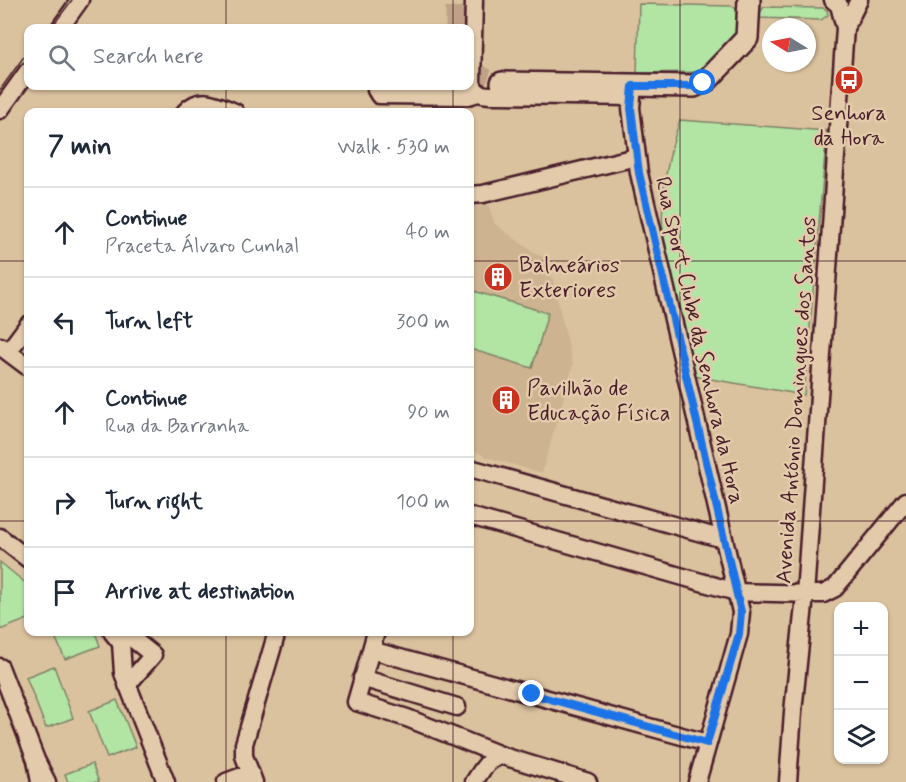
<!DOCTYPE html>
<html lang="en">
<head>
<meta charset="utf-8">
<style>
  body { margin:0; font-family:Mynerve,sans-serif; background:#f6f6f7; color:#1f2937 }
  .controls { position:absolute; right:18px; bottom:18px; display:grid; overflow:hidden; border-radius:12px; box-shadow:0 2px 4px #0004 }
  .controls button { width:54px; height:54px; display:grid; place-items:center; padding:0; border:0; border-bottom:2px solid #e0e1e3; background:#fff; color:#1f2937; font:30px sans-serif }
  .compass { position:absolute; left:762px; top:18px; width:54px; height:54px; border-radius:50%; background:#fff; box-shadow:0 2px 4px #0004; rotate:280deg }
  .stop { position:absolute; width:18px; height:18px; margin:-14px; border:4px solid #1a73e8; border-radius:50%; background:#fff }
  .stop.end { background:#1a73e8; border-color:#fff; box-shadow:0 2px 6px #0008 }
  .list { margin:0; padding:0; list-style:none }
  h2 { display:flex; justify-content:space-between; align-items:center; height:78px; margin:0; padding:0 24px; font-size:26px }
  h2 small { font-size:20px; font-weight:400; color:#747a83 }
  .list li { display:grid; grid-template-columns:39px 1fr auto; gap:18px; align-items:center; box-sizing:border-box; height:90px; padding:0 24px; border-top:2px solid #e0e1e3 }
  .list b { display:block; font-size:22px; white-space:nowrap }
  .list p { margin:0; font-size:20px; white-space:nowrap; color:#747a83 }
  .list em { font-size:20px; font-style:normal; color:#747a83 }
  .icon { flex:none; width:33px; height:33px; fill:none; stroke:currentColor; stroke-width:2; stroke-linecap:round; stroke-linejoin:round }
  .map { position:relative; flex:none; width:906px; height:782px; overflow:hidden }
  .search { position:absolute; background:#fff; box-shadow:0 2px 4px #0004; left:24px; top:24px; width:450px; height:66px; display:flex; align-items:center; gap:15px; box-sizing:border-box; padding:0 21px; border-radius:12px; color:#747a83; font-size:22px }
  .panel { position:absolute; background:#fff; box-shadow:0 2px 4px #0004; left:24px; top:108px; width:450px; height:528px; border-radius:12px }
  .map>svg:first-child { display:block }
  .built { fill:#ceb390 }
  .green { fill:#b2e4a4; stroke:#7e8268; stroke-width:1.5 }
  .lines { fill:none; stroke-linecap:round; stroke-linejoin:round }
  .major-tunnel { stroke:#bea187; stroke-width:21; stroke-dasharray:21 10; stroke-linecap:butt }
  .minor-casing { stroke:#4a1f2b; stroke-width:21 }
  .major-casing { stroke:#4a1f2b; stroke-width:26 }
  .minor { stroke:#e2caaa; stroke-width:16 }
  .major { stroke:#e2caaa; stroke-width:21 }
  .tram { stroke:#4a1f2b; stroke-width:1.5 }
  .route { stroke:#1a73e8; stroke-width:8 }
  .grid { fill:none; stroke:#4a1f2b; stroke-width:1.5; stroke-opacity:0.55 }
  .labels { text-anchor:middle; stroke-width:5; stroke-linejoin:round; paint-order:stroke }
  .poi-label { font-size:22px; fill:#4a1f2b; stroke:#e2caaa; text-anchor:start }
  .street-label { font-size:22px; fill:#4a1f2b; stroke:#e2caaa }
</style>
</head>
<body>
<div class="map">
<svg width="906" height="782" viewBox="0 0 906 782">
  <rect width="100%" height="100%" fill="#dbc29e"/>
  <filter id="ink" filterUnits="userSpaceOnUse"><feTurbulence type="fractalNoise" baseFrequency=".0167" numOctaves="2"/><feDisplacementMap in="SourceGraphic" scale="12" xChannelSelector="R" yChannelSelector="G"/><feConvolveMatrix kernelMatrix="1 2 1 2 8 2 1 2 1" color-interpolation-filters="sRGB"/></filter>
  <g filter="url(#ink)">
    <path class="built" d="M470 202 488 205 495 224 536 254 548 259 573 365 542 473 486 457 470 448Z"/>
    <path class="green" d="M639 4 732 6 740 12 738 35 698 72 637 73Z
      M764 7 823 8 827 10 828 15 821 20 759 18 761 11Z
      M680 120 827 131 804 395 693 376C683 330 668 279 663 232 660 194 668 156 680 120Z
      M470 290 548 313 532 368 470 349Z
      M0 562 28 585V619L0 630Z
      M53 632H95L100 646 65 659Z
      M54 666 73 718 46 728 26 677Z
      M117 700 136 747 107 758 89 711Z
      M92 764 99 782H68L65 774Z"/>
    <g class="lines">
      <path class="major-tunnel" d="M456 28V0
        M470 69C480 77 488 81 502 83"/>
      <g class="minor-casing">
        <path id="minor" d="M474 0 472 82C475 96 486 95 498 95L631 97
          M60 28 80 0
          M845 28 859 0
          M377 86 376 90 379 95 468 96 478 93
          M633 86 631 108 639 173 741 612 739 634 697 782
          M0 110 28 71
          M185 112C200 95 216 104 235 112
          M470 195 483 194 636 157
          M0 346 28 367
          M8 352 28 325
          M470 468 723 539
          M470 516 736 592 815 594H823L835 588 906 501
          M0 537 28 559
          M112 632 121 643 123 673 166 782
          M124 632 153 655 127 685
          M376 632 371 650 707 743
          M371 650 356 702 407 718 503 756
          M0 667 36 760
          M362 678 457 707
          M40 782 36 760 47 782
          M226 782 250 773
          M254 782 244 756V744L277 632
          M474 782C482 770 488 757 503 756L588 782
          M788 782 793 712 805 595 845 28 839 5 833 0"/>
      </g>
      <g class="major-casing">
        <path id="major" d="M502 83 694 86 707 80 747 38 749 0"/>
      </g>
      <use href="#minor" class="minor"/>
      <use href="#major" class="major"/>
      <path class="tram" d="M51 28 72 0
        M0 90 28 51"/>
    </g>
  </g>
  <g class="lines" filter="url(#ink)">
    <path class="route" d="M532 694 707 743 739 634 741 612 639 173 631 108 633 86H694L703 83"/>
  </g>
  <path class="grid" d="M226 0V28M453 0V28M680 0V782M226 86V112M453 86V112M0 261H28M470 261H906M0 521H28M470 521H906M226 632V782M453 632V782"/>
  <defs>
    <g id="bus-disc" transform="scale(1.5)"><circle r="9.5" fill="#c8321e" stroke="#e2caaa"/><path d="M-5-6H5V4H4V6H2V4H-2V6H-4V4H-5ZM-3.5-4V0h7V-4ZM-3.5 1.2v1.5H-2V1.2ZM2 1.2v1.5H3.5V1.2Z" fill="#fff"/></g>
    <g id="building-disc" transform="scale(1.5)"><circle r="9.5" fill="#c8321e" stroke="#e2caaa"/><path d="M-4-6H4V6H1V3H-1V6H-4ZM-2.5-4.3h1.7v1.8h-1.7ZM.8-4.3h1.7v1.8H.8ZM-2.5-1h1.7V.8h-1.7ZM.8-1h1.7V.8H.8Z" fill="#fff"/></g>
  </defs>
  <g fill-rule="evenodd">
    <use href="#bus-disc" x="849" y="80"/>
    <use href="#building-disc" x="498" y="277"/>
    <use href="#building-disc" x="506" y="400"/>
  </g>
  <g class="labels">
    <g class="poi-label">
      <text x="849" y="120" text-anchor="middle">Senhora<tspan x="849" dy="25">da Hora</tspan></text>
      <text x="519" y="272">Balneários<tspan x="519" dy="25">Exteriores</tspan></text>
      <text x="527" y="395">Pavilhão de<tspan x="527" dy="25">Educação Física</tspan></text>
    </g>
    <g class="street-label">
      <text transform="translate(701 340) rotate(77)" y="8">Rua Sport Clube da Senhora da Hora</text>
      <text transform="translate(795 400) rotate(-86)" y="8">Avenida António Domingues dos Santos</text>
    </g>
  </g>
</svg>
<div class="controls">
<button>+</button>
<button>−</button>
<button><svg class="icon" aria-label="layers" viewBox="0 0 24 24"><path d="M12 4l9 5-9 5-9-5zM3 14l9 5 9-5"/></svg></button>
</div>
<svg class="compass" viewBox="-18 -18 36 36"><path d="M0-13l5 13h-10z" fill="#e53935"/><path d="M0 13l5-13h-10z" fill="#747a83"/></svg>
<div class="stop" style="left:703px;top:83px"></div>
<div class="stop end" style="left:532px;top:694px"></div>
<div class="search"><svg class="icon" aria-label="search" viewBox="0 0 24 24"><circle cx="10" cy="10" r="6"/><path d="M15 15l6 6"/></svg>Search here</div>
<section class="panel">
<h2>7 min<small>Walk · 530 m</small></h2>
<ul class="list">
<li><svg class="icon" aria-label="ahead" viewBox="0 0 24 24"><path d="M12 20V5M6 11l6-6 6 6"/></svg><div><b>Continue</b><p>Praceta Álvaro Cunhal</p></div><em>40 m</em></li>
<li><svg class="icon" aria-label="left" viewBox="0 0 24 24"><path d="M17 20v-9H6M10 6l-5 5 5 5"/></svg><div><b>Turn left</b></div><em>300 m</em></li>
<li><svg class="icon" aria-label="ahead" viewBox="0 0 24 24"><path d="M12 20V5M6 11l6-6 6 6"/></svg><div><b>Continue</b><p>Rua da Barranha</p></div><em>90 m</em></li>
<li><svg class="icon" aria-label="right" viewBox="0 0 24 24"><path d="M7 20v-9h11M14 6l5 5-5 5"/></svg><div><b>Turn right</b></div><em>100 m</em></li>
<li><svg class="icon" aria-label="arrive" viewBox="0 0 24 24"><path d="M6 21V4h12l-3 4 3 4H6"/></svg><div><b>Arrive at destination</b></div></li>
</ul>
</section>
</div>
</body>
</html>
